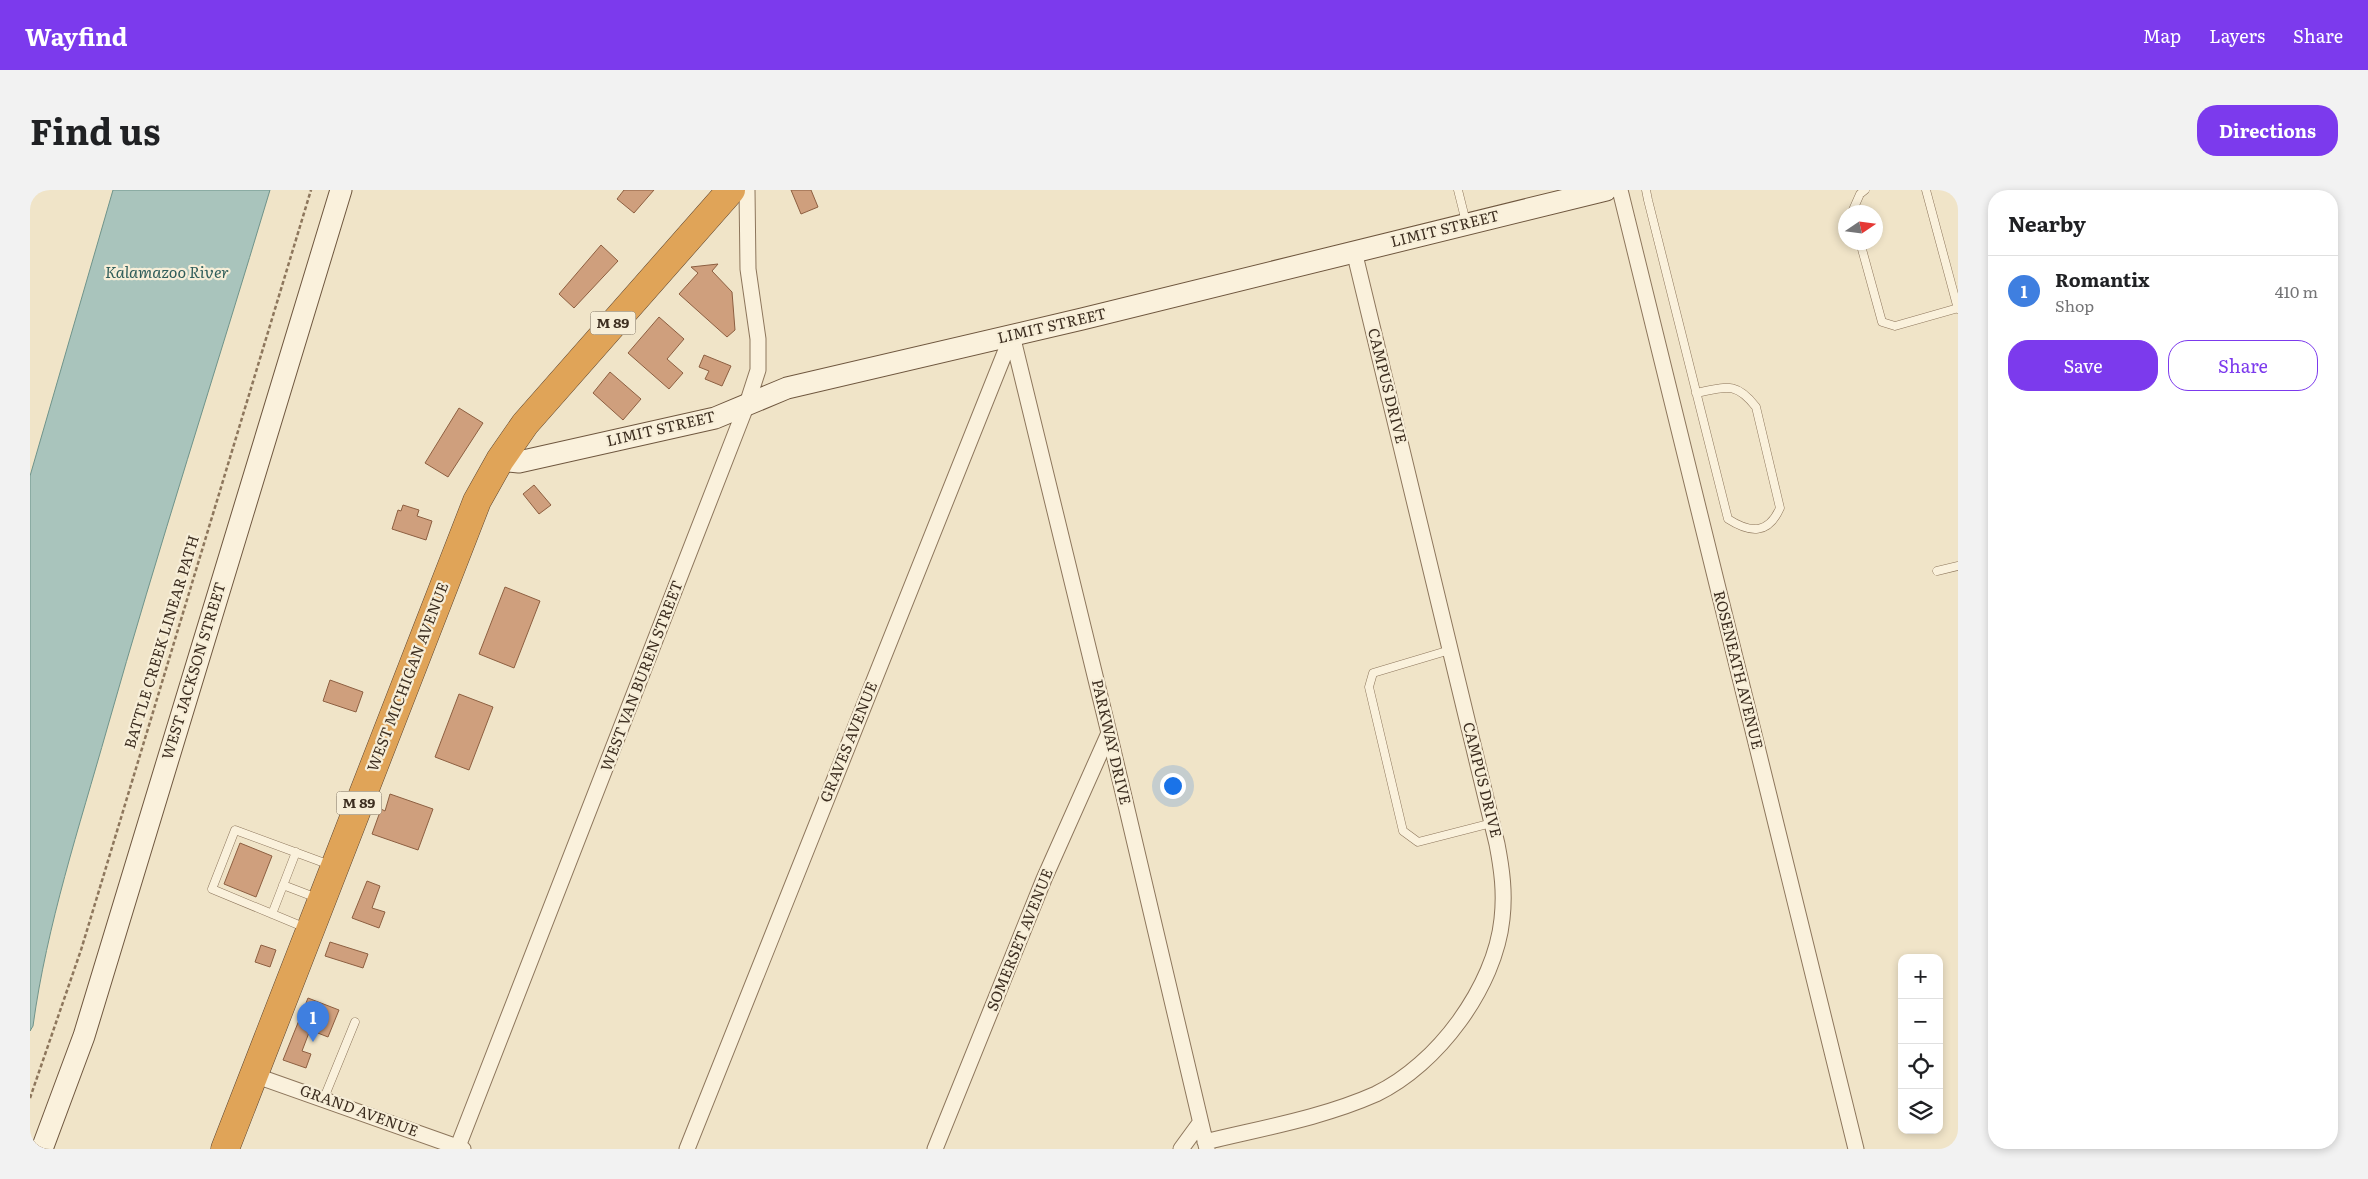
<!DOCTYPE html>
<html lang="en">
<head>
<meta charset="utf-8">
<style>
  body { margin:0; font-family:Literata,serif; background:#f2f2f2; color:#202124 }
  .controls { position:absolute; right:15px; bottom:15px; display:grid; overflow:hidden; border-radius:10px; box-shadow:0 2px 8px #0003 }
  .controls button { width:45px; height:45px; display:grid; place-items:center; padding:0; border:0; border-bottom:1px solid #e0e0e0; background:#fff; color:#202124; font:25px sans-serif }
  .compass { position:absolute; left:1808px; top:15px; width:45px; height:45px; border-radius:50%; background:#fff; box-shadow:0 2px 8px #0003; rotate:77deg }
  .you { position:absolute; left:1142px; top:595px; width:18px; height:18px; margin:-12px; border:4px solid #fff; border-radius:50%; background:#1a73e8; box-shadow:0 0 0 8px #1a73e833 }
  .badge { display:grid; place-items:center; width:32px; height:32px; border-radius:50%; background:#7c3aed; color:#fff; font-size:16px; font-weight:700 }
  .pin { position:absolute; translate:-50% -41px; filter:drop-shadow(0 1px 2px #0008) }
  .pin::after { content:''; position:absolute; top:26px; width:18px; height:15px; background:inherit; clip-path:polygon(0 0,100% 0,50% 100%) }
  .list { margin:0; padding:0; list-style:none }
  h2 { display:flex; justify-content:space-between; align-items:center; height:65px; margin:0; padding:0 20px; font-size:21px }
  h2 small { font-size:16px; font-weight:400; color:#757577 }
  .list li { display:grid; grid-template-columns:32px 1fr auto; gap:15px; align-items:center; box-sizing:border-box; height:70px; padding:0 20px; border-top:1px solid #e0e0e0 }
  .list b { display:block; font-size:19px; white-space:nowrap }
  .list p { margin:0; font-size:16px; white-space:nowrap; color:#757577 }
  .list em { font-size:16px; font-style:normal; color:#757577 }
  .actions { display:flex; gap:10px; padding:15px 20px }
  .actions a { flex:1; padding:11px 0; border:1px solid #7c3aed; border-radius:20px; text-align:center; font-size:18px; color:#7c3aed }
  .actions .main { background:#7c3aed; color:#fff }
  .icon { flex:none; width:28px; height:28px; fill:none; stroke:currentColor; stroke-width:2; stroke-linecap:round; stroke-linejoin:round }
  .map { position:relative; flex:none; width:1928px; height:959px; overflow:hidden; border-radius:20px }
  header { display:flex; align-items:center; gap:30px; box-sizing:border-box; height:70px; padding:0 25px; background:#7c3aed; color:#fff }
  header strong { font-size:24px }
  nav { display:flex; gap:28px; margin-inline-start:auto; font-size:18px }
  .intro { display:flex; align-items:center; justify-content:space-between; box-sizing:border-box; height:120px; padding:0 30px }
  h1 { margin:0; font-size:35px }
  .button { padding:12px 22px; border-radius:20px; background:#7c3aed; color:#fff; font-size:18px; font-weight:700 }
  main { display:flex; gap:30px; padding:0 30px }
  aside { flex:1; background:#fff; border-radius:20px; box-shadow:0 2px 8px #0003 }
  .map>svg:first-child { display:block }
  .water { fill:#a9c4bc; stroke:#6f938a }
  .building { fill:#cf9f7d; stroke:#8d5f41 }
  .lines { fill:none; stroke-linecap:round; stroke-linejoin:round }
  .lane-casing { stroke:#8d765c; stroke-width:9 }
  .street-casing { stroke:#8d765c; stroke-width:17 }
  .secondary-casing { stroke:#6f573f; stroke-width:23 }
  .highway-casing { stroke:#5b4430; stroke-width:29 }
  .path { stroke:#8d765c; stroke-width:2.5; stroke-dasharray:4 2.5; stroke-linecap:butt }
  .lane { stroke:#faf1dc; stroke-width:8 }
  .street { stroke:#faf1dc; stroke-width:15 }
  .secondary { stroke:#faf1dc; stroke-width:21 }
  .highway { stroke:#e0a458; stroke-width:28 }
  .labels { text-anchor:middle; stroke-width:4.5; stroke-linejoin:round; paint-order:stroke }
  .shield { fill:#f7eed8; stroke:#756857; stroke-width:1 }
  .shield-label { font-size:14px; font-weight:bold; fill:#3d2e20 }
  .street-label { font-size:15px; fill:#3d2e20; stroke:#f7eed8 }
  .water-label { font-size:16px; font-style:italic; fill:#2f5d5a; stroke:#f7eed8 }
</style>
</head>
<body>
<header>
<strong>Wayfind</strong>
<nav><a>Map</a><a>Layers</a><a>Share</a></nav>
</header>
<div class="intro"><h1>Find us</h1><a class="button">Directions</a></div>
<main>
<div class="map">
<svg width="1928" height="959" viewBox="0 0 1928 959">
  <rect width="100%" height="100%" fill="#f0e4c8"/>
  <path class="water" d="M83 0H240C186 180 128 359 77 539 49 638 17 734 3 836L0 841V286Z"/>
  <path class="building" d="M594 0H624L604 23 587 9Z
    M761 0H781L788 17 771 24Z
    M571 55 588 71 544 118 529 104Z
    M688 74 682 81 702 102 705 140 697 147 649 104 668 83 661 77Z
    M629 127 654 149 637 169 653 183 639 199 598 163Z
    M674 165 701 176 692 196 675 189 679 181 669 177Z
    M580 182 611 209 593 230 563 203Z
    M429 218 453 233 418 287 395 273Z
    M504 295 521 315 509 324 493 304Z
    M373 315 389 320 387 326 402 331 396 350 362 339 368 320 371 321Z
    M475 397 510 411 484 478 449 464Z
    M300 490 333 502 326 522 293 511Z
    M429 504 463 517 439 580 405 567Z
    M360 604 403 619 388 660 342 644 351 619 355 621Z
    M210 653 242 666 226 707 194 694Z
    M337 691 350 696 342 718 355 722 349 738 322 728Z
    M300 752 338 764 333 778 295 766Z
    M231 755 246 760 240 777 225 772Z
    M278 808 309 820 298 847 280 840 272 861 281 864 276 878 253 870Z"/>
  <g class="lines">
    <g class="lane-casing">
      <path id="lane" d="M1428 0 1436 32
        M1616 0 1618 10 1698 329C1720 343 1738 345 1750 318L1726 217C1706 191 1696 197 1666 203
        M1896 0 1928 119
        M1822 22 1830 4 1835 0
        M1830 52 1852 132 1865 136 1928 118
        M1907 381 1928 376
        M1420 460 1343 483 1339 497 1373 641 1388 652 1462 633
        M253 695 287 708
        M242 724 266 662
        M276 738 182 699 205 640 300 675
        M294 908 325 832"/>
    </g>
    <g class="street-casing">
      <path id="street" d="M1590 0 1826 959
        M982 145 1079 543 1177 959
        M224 885 433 959
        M1175 952C1232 938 1292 928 1346 904 1407 875 1465 797 1472 729 1475 703 1472 680 1467 654L1324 61
        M427 959 717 214 728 180V149L718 79 717 0
        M657 959 982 145
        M905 959 1014 689 1079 543
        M1151 959 1170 933"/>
    </g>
    <g class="secondary-casing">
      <path id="secondary" d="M470 270 489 272 685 228 757 198 1052 129 1576 0
        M12 959 54 846 311 0"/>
    </g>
    <g class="highway-casing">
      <path id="highway" d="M195 959 447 311 470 270 495 234 701 0"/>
    </g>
    <path class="path" d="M0 908 51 760 281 0"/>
    <use href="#lane" class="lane"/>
    <use href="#street" class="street"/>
    <use href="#secondary" class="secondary"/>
    <use href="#highway" class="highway"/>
  </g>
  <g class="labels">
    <g class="shield">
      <rect x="560.5" y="121.5" width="45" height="23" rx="4"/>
      <rect x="306.5" y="601.5" width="45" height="23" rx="4"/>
    </g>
    <g class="shield-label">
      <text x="583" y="138">M 89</text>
      <text x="329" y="618">M 89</text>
    </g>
    <g class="street-label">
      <text transform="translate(1415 39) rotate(-14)" y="5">LIMIT STREET</text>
      <text transform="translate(1022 136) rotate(-13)" y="5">LIMIT STREET</text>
      <text transform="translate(1357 196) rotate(76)" y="5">CAMPUS DRIVE</text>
      <text transform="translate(631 239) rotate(-13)" y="5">LIMIT STREET</text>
      <text transform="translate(132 452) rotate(-73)" y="5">BATTLE CREEK LINEAR PATH</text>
      <text transform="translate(1708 480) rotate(76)" y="5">ROSENEATH AVENUE</text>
      <text transform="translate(164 481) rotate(-73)" y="5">WEST JACKSON STREET</text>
      <text transform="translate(612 486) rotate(-69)" y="5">WEST VAN BUREN STREET</text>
      <text transform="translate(378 487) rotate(-69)" y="5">WEST MICHIGAN AVENUE</text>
      <text transform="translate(819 552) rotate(-68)" y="5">GRAVES AVENUE</text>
      <text transform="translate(1081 552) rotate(77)" y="5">PARKWAY DRIVE</text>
      <text transform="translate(1452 590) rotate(76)" y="5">CAMPUS DRIVE</text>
      <text transform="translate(990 750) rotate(-68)" y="5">SOMERSET AVENUE</text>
      <text transform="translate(329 921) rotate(20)" y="5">GRAND AVENUE</text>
    </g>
    <g class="water-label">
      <text x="137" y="88">Kalamazoo River</text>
    </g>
  </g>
</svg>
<div class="controls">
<button>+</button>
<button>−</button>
<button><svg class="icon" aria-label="locate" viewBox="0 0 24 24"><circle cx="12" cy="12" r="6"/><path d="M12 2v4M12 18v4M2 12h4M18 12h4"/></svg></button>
<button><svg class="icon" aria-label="layers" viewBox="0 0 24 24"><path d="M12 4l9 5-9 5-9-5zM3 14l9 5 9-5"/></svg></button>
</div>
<svg class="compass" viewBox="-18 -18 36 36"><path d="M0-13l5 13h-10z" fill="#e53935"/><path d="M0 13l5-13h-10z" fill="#757577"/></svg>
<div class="you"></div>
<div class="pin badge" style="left:283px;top:852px;background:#3f7fe0">1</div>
</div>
<aside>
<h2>Nearby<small></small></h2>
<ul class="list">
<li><span class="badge" style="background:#3f7fe0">1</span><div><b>Romantix</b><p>Shop</p></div><em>410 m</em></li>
</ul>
<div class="actions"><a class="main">Save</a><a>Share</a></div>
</aside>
</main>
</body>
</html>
